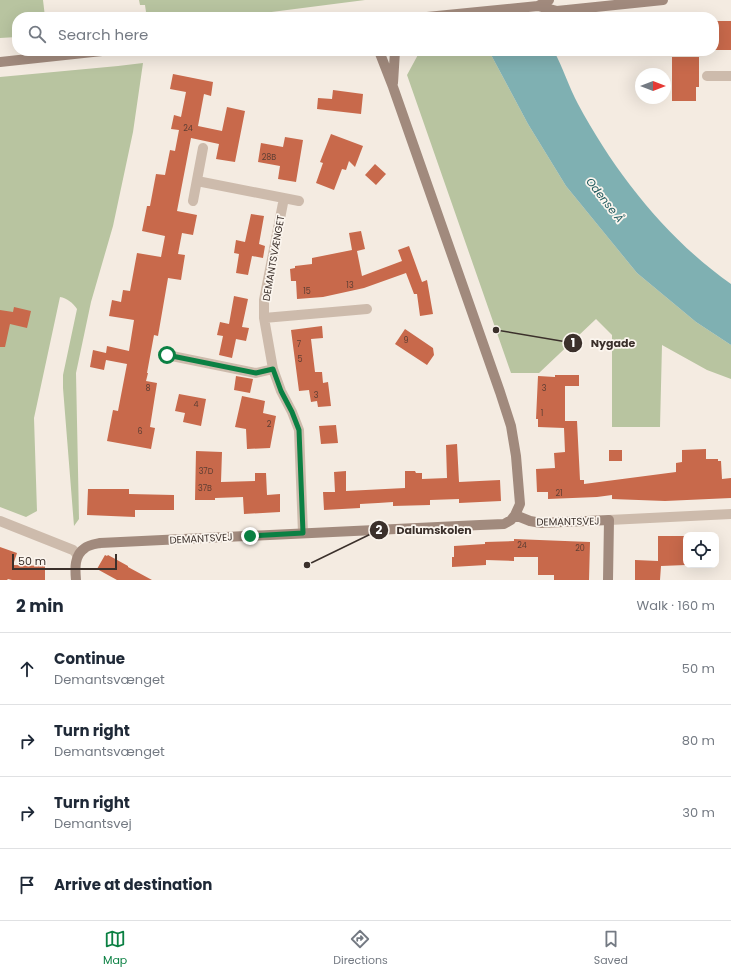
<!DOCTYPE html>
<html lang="en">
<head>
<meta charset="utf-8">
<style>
  body { margin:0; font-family:Poppins,sans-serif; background:#f6f6f7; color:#1f2937 }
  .controls { position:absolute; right:12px; bottom:12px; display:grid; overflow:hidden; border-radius:8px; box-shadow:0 4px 16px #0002 }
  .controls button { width:36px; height:36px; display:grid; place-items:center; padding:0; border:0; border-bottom:1px solid #e0e1e3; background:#fff; color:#1f2937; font:20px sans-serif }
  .compass { position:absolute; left:635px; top:68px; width:36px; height:36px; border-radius:50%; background:#fff; box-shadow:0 4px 16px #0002; rotate:90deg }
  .scale { position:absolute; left:12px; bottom:10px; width:105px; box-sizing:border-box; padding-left:4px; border:2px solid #3b302b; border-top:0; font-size:11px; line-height:14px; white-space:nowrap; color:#3b302b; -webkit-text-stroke:3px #fbf5ee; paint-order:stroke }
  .stop { position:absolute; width:12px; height:12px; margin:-9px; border:3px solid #0b8043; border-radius:50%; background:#fff }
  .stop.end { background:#0b8043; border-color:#fff; box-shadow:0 1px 4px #0008 }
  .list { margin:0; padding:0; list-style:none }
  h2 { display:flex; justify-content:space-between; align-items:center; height:52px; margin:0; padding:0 16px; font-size:17px }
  h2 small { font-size:13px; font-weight:400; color:#747a83 }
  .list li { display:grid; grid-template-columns:26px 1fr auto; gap:12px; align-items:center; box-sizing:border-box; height:72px; padding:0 16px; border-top:1px solid #e0e1e3 }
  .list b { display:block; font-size:15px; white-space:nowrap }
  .list p { margin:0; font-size:13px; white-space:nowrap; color:#747a83 }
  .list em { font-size:13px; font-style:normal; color:#747a83 }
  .icon { flex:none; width:22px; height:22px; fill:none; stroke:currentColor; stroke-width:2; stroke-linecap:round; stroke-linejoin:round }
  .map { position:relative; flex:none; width:731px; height:580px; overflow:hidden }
  .search { position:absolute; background:#fff; box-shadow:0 4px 16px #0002; left:12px; right:12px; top:12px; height:44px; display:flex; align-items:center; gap:10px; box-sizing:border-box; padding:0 14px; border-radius:16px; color:#747a83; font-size:15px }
  .sheet { height:340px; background:#fff }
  nav { display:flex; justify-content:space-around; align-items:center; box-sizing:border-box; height:56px; border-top:1px solid #e0e1e3; background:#fff; font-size:11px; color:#747a83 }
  nav a { display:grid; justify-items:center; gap:2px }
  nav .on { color:#0b8043 }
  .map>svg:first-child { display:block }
  .green { fill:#b8c4a0 }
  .water { fill:#7fb0b2 }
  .pier { fill:#f4ebe1 }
  .building { fill:#c8694b }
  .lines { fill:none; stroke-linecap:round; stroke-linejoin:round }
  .street { stroke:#cdbbac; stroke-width:10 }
  .secondary { stroke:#a18a7d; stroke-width:10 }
  .route { stroke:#0b8043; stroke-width:5 }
  .labels { text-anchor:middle; stroke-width:3.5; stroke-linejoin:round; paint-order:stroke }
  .number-label { font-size:8px; fill:#5e3e33 }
  .street-label { font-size:10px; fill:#3b302b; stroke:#fbf5ee }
  .water-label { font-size:11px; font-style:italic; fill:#1f5a5e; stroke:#fbf5ee }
  .leader { fill:none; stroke:#3b302b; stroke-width:1.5 }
  .callout-dot { fill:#3b302b; stroke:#fbf5ee; stroke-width:1.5 }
  .mark-label { font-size:12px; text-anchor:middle; font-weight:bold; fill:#fff }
  .callout-label { font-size:11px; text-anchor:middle; font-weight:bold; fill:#3b302b; stroke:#fbf5ee; stroke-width:3.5; stroke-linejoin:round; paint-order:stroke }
</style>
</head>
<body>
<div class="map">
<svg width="731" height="580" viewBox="0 0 731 580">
  <rect width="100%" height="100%" fill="#f4ebe1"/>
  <path class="green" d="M0 0H43L45 17H17V37L0 38Z
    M139 0H365L232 17H143L142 12H146L145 5H140Z
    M420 51H489L528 124 566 186 637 273 696 322 731 345V379L707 370 662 345 660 427H612V335L596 319 539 373H511L407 75Z
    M143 63 133 132 113 226 91 302 76 373 79 519 74 526 63 388V375L77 309C73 303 67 298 60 297L34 418 37 511 26 517 0 507V77L118 66Z"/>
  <path class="water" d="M489 51H554C563 68 569 87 578 104 615 173 667 239 731 284V345L696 322 637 273 566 186 528 124Z"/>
  <path class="pier" d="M470 0H522L526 17H473Z"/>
  <path class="building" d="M714 21H731V50H714Z
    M672 57H699V87H696V101H672Z
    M173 74 213 82 211 96 204 94 198 126 222 131 227 107 245 111 235 162 216 159 219 144 191 138 177 211 197 215 193 235 182 233 178 254 185 255 181 280 168 278 158 336 154 335 147 373H148L146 381 157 383 150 427 155 428 151 449 107 441 113 410 118 411 127 364 106 360 104 370 90 367 93 350 106 353 107 346 129 351 134 320 109 316 112 300 121 302 123 290 130 291 137 253 161 257 165 236 142 231 147 206H150L156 174 165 175 170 150 175 151 179 130 171 129 174 115 181 117 186 92 170 89Z
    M333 90 363 94 361 114 317 109 318 98 332 99Z
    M331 134 363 146 355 167 349 161 346 170 342 169 334 190 316 183 323 163 320 162Z
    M285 137 303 140 296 182 278 179 280 166 258 162 261 143 283 147Z
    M375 164 386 174 376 185 365 175Z
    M251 214 264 216 259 244 265 246 263 258 252 256 248 275 236 273 239 254 234 253 236 240 245 242Z
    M361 231 365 249 357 251 362 276 402 261 398 250 409 246 422 282 427 280 433 314 420 316 417 294H414L406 273 364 288 323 297 297 299 296 281H291L290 269 295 268V266L312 264V258L352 250 349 233Z
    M234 296 248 299 242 327 249 328 246 341 236 339 232 358 219 355 223 336 217 335 220 322 229 324Z
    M14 307 31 311 27 328 10 324 5 347H0V310L13 312Z
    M322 326 323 338 311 339 315 372H322L323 383 328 382 331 406 318 407 317 401 311 402 309 390 299 391 291 330Z
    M405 329 433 348 434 355 427 365 395 344Z
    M555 375H579V386H565V421H577L580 480H584V484L676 472V463L682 462V450L706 449V459H718V461H721L722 479 731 478V498L665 501 612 499V495L597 497 548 499V492H537L536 469 555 468 554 453 565 452 564 428 538 427V419H536L538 376 555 377Z
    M236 376 253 379 250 393 234 390Z
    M179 394 206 399 201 426 183 422 185 413 175 411Z
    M242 396 265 401 263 413 276 416 270 448 247 449 246 429 235 427Z
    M336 425 338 443 321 444 319 426Z
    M457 444 459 482 500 480 501 501 459 503V499L430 500V505L393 506V502L378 503 360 504V508L324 510 323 492H335L334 472 346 471V491L405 488V471H415L416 473H422V479L447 478 446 445Z
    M609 450H622V461H609Z
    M196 451 222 452 221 482 255 481V473H266L267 495 280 494V512L244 514 243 497 215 498V500H195Z
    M88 489H129V494L174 495V510H135V517L87 515Z
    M658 536H686V565L661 566 660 580H635V560L658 561Z
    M514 539 590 542 589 580H554V575H538V557H514V561L486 560V565L452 567V557H454V546L485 544V542L514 541Z
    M0 547 17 553 13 565 45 566V580H12L8 579 7 580H0Z
    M105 555 107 556 108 555 128 566V567L152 580H117L97 569Z"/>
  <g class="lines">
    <path class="street" d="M707 76H731
      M197 181 299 201
      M284 198 264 300V318L273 369 281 391 292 412 299 430 303 533
      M193 201 203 148
      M264 318 367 309
      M167 355 256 373 273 369
      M609 520 731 514
      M0 521 73 550 78 555"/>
    <path class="secondary" d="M538 6 557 11 663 0
      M427 17 538 6 549 0
      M0 62 102 51
      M393 83 395 51
      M515 515 530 521 541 523 609 520 608 580
      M76 580C75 569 74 555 85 548 88 545 95 544 100 543L480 525 504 524 511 520 515 515 520 504 516 456 511 426 500 392 393 87 379 51"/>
  </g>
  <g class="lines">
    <path class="route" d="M167 355 256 373 273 369 281 391 292 412 299 430 303 533 250 536"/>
  </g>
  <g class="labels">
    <g class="number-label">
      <text x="188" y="131">24</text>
      <text x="269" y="160">28B</text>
      <text x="350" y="288">13</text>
      <text x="307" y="294">15</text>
      <text x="406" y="343">9</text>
      <text x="299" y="347">7</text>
      <text x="300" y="362">5</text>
      <text x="148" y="391">8</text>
      <text x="544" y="391">3</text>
      <text x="316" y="398">3</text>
      <text x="196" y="407">4</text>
      <text x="542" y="416">1</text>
      <text x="269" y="427">2</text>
      <text x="140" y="434">6</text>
      <text x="206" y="474">37D</text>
      <text x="205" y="491">37B</text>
      <text x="559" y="496">21</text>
      <text x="522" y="548">24</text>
      <text x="580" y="551">20</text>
    </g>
    <g class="street-label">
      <text transform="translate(273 258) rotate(-80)" y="4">DEMANTSVÆNGET</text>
      <text transform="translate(568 521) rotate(-1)" y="4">DEMANTSVEJ</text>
      <text transform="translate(201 538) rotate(-3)" y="4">DEMANTSVEJ</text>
    </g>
    <g class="water-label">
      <text transform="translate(605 200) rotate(52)" y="4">Odense Å</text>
    </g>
  </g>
  <path class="leader" d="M496 330L573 343M307 565L379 530"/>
  <g class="callout-dot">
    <circle cx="496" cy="330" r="4"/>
    <circle cx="307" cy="565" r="4"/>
    <circle cx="573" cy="343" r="10"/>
    <circle cx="379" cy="530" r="10"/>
  </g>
  <g class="mark-label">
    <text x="573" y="347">1</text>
    <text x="379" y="534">2</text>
  </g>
  <g class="callout-label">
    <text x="613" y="347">Nygade</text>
    <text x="434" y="534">Dalumskolen</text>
  </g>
</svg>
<div class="controls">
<button><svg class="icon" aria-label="locate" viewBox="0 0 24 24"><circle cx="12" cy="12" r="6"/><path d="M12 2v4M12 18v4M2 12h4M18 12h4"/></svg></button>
</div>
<svg class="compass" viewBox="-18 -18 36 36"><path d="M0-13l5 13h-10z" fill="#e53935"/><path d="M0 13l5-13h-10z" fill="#747a83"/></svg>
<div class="scale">50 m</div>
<div class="stop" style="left:167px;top:355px"></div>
<div class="stop end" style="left:250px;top:536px"></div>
<div class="search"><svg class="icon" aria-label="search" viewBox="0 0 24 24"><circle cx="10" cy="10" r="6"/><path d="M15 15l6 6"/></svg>Search here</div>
</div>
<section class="sheet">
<h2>2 min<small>Walk · 160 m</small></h2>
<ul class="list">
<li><svg class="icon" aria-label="ahead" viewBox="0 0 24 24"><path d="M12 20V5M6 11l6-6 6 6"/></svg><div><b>Continue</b><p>Demantsvænget</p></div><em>50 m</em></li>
<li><svg class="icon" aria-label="right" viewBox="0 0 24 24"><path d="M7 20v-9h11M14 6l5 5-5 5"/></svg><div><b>Turn right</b><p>Demantsvænget</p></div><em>80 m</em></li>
<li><svg class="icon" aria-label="right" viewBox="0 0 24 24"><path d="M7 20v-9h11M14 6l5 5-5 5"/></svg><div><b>Turn right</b><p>Demantsvej</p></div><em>30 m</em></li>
<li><svg class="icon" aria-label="arrive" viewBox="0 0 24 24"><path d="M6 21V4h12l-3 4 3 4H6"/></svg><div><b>Arrive at destination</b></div></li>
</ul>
</section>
<nav>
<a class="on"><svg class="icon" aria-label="map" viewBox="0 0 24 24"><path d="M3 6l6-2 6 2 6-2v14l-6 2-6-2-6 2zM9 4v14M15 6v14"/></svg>Map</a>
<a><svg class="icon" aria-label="directions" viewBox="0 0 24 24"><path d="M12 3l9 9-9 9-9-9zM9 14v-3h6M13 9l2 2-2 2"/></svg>Directions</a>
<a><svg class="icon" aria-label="saved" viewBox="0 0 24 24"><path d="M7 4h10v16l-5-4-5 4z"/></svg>Saved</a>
</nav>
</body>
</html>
